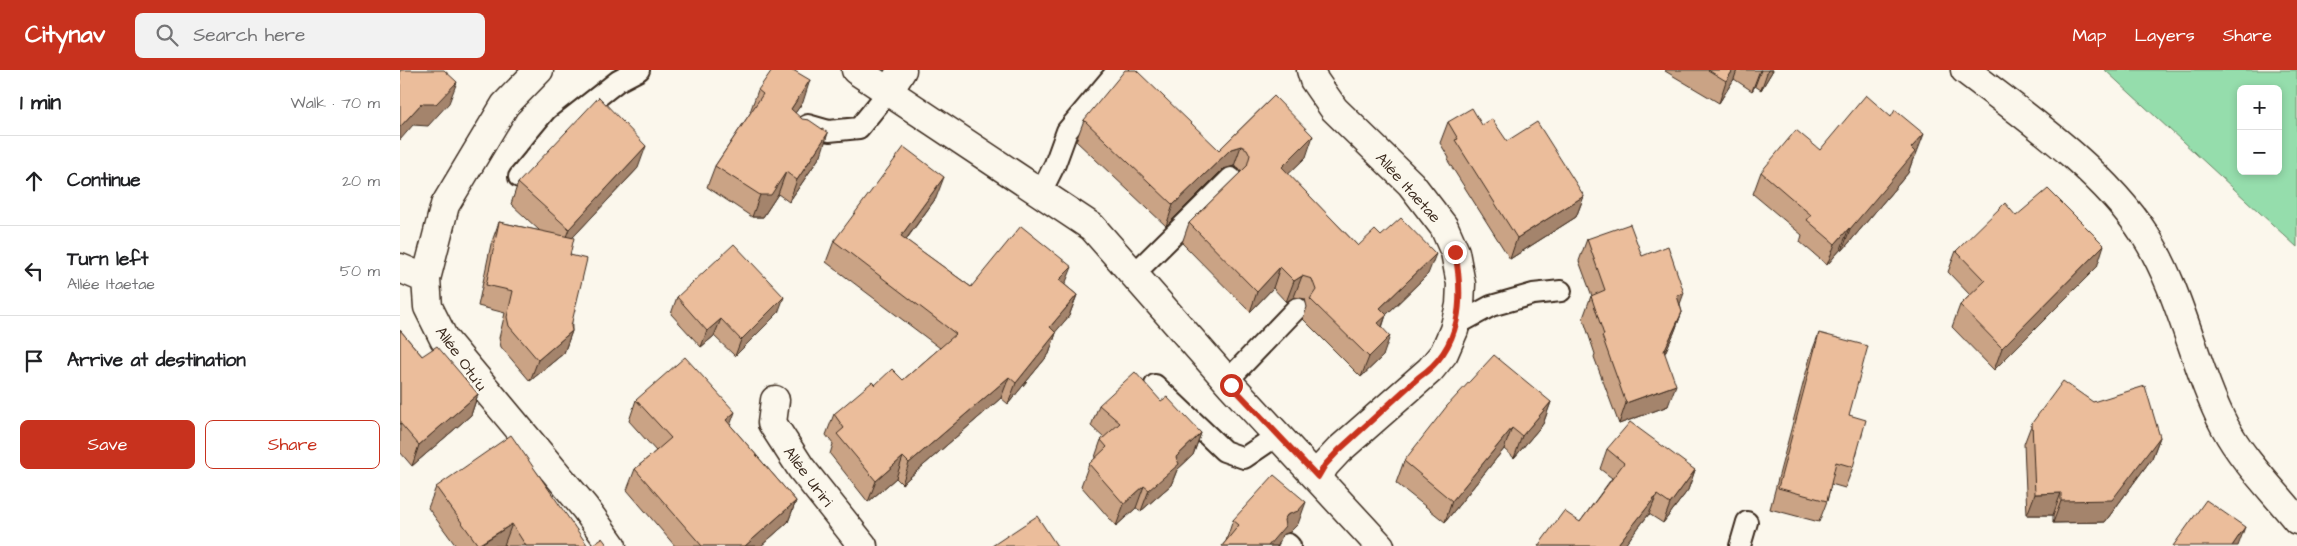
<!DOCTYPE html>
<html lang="en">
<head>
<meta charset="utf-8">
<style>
  body { margin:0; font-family:"Architects Daughter",sans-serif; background:#f2f2f2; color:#202124 }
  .controls { position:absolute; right:15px; top:15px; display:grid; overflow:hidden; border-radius:8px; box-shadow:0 2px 8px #0003 }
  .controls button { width:45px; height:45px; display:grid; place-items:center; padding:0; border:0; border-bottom:1px solid #e0e0e0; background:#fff; color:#202124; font:25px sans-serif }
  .stop { position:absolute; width:15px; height:15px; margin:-11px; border:4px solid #c8321e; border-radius:50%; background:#fff }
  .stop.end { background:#c8321e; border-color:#fff; box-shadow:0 1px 5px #0008 }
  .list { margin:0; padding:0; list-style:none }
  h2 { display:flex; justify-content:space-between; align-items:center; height:65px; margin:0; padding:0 20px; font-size:21px }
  h2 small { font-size:16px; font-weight:400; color:#757577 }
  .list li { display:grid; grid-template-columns:32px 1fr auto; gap:15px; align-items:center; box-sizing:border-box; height:90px; padding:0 20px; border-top:1px solid #e0e0e0 }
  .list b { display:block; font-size:19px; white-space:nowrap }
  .list p { margin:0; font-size:16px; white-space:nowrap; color:#757577 }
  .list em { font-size:16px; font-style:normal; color:#757577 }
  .actions { display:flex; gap:10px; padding:15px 20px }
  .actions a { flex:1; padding:11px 0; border:1px solid #c8321e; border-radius:8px; text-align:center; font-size:18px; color:#c8321e }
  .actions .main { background:#c8321e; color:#fff }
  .icon { flex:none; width:28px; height:28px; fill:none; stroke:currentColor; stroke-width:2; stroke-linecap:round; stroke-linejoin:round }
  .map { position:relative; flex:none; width:1897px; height:476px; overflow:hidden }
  header { display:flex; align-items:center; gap:30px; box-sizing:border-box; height:70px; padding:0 25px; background:#c8321e; color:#fff }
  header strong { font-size:24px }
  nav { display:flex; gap:28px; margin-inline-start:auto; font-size:18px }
  .search { width:350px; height:45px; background:#f2f2f2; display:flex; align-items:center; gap:12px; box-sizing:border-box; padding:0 18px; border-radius:8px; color:#757577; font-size:19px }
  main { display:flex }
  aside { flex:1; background:#fff }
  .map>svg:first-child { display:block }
  .green { fill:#95ddac; stroke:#688465; fill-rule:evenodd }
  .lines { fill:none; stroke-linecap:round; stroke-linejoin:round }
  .service-casing { stroke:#3b2a1e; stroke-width:24 }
  .minor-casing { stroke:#3b2a1e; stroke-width:31 }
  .secondary-casing { stroke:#3b2a1e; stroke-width:31 }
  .service { stroke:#fbf7ec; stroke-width:20 }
  .minor { stroke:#fbf7ec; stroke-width:28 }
  .secondary { stroke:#fbf7ec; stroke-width:28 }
  .wall { fill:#caa385; stroke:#3b2a1e }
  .shaded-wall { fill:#a4846c; stroke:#3b2a1e }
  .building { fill:#ebbd9b; stroke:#3b2a1e }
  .route { stroke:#c8321e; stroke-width:6 }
  .labels { text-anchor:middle; stroke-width:5; stroke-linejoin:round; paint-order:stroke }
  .street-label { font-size:16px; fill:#3b2a1e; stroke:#fbf7ec }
</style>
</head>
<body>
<header>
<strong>Citynav</strong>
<div class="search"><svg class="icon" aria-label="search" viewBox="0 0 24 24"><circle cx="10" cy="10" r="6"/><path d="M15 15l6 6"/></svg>Search here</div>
<nav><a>Map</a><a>Layers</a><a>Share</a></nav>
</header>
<main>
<aside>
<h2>1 min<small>Walk · 70 m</small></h2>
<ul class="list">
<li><svg class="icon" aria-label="ahead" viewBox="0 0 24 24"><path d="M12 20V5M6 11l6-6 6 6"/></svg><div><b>Continue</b></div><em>20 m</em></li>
<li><svg class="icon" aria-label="left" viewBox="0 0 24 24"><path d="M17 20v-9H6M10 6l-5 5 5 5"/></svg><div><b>Turn left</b><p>Allée Itaetae</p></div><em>50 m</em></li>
<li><svg class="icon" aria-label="arrive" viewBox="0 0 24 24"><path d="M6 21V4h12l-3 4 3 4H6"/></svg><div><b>Arrive at destination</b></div></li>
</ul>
<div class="actions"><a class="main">Save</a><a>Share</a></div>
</aside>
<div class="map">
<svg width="1897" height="476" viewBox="0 0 1897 476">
  <rect width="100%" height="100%" fill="#fbf7ec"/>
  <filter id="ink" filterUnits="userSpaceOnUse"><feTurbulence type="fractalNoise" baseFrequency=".02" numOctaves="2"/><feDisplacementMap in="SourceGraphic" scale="10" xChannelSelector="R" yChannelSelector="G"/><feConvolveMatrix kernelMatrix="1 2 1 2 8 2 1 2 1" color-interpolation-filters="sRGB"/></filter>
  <g filter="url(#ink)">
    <path class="green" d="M1705 0H1897V177ZM1841 19H1878V101H1841Z"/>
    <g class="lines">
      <g class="service-casing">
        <path id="service" d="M400 60 408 55 429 61 459 58 489 21
          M119 107 162 55 218 11 239 0
          M641 122 655 94 667 61 718 0
          M734 204 831 108
          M1056 255 1091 236 1133 224 1161 221
          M828 310 897 238
          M755 315 824 381 844 388 878 365
          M888 474 890 476
          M1340 476 1347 452"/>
      </g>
      <g class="minor-casing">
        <path id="minor" d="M139 0 105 35 45 135 26 209 28 237 44 269 185 438 212 476
          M911 0 914 10 934 39 1011 114 1044 157 1055 182 1061 214 1060 235 1054 260 1044 283 1030 300 939 380 925 395 918 407
          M1565 0C1625 46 1704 101 1745 165 1781 221 1794 297 1825 357 1843 391 1873 420 1897 450
          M489 21 502 0
          M0 198 26 209
          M375 330 372 353 401 398 463 476"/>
      </g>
      <g class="secondary-casing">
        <path id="secondary" d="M456 0 692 157 831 315 980 476"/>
      </g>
      <use href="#service" class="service"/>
      <use href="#minor" class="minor"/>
      <use href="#secondary" class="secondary"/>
    </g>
    <path class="wall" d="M1266 0H1373L1361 20 1355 16 1352 21 1334 9 1319 33 1265 1Z
      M358 20 403 32 395 43 421 85 389 132 378 124 363 147H352L307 117 315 96 351 42H350Z
      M874 26 906 87 888 104 958 176 981 166 1028 204 986 245 982 258 983 286 961 307 903 249 907 237 905 229 894 227 886 232 873 218 850 242 782 173 789 153 841 102 839 99 834 96 823 99 766 156 676 71 684 50 819 80Z
      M1048 52 1082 55 1107 71 1184 126 1176 147 1110 189 1048 91 1049 88 1040 73Z
      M1420 80 1516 85 1513 89 1508 103 1442 181 1441 179 1427 195 1400 172 1402 165 1353 124 1361 102Z
      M238 98 172 168 170 185 172 261 164 283 130 311 101 277 99 268 105 243 78 236 91 174 99 152 140 161 111 134 118 113Z
      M536 128 506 170 571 217 665 215 677 225 669 246 655 262 656 263 649 284 608 334 601 328 502 414 496 408 468 432 430 384 433 374 426 365 434 344 475 315 503 310 540 278 426 192 434 171Z
      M1616 146 1697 197 1594 300 1552 257 1560 235 1570 225 1548 202 1556 181Z
      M1187 169 1242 186 1280 235 1282 242 1274 263 1264 284 1268 336 1219 354 1194 287 1195 284 1183 248 1191 226H1192L1179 191Z
      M277 227 378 243 335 286 314 266 301 277 271 244Z
      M0 260 22 286 78 324 71 345 12 396 0 382Z
      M1419 263 1449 345 1453 397 1445 418 1431 414 1427 431 1419 452 1370 439 1411 284Z
      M236 330 330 355 396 431 388 452 361 476H275L227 420 235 399 256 381 229 351Z
      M761 331 801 363 793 385 777 400 771 415 741 441 736 438 716 456 681 416 689 394 694 390 701 370 704 368 691 356 699 335Z
      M1151 332 1143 354 1114 388 1104 379 1045 452 996 413 1004 391Z
      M1693 332 1760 367 1752 388 1705 452 1653 453V445H1627L1624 374 1632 353Z
      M1207 379 1295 400 1288 420 1263 453 1249 444 1224 476H1138L1180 452 1212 408 1200 399Z
      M36 417 188 476H105L104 475 103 476H56L28 438Z
      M833 450 898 454 890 462 882 465 878 476H822L826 471Z"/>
    <path class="shaded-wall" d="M1333 0H1337L1334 9 1319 33 1326 11Z
      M1360 0H1361L1355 16 1352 21Z
      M1368 0H1373L1361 20Z
      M410 10 403 32 383 60 391 39Z
      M57 12 49 33 28 56 13 55 0 70V57L21 34Z
      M428 63 421 85 389 132 397 110Z
      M1524 64 1516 85 1513 89 1508 103 1442 181 1450 159 1511 78Z
      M913 66 906 87 874 118 882 97Z
      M246 76 238 98 161 180 169 159Z
      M841 76 834 96 823 99 766 156 773 135 831 79Z
      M386 102 378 124 363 147H352L360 125Z
      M544 107 536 128 493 187 501 166Z
      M1184 126 1176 147 1110 189 1117 168Z
      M1449 158 1441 179 1427 195 1435 174Z
      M1704 175 1697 197 1594 300 1602 278Z
      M1036 184 1028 204 986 245 979 265 970 274 980 238Z
      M672 197 664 217 659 210Z
      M880 197 873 218 850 242 857 222Z
      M902 206 894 227 886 232 894 211Z
      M1284 223 1276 245 1277 226Z
      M677 225 669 246 642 278 650 257Z
      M384 227 378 243 335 286 341 270Z
      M1282 242 1274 263 1256 303 1264 281Z
      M321 249 314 266 301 277 307 261Z
      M172 261 164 283 130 311 138 290Z
      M656 263 649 284 608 334 616 313Z
      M990 266 983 286 961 307 969 287Z
      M609 307 601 328 502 414 509 393Z
      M1276 315 1268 336 1219 354 1226 333Z
      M78 324 71 345 12 396 19 375Z
      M1151 332 1143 354 1114 388 1122 366Z
      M335 342 327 364 326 350Z
      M1112 358 1104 379 1045 452 1052 431Z
      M801 363 793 385 777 400 771 415 741 441 749 420 776 387Z
      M1760 367 1752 388 1705 452 1653 453 1661 431Z
      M503 387 496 408 468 432 476 411Z
      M1295 400 1288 420 1263 453 1270 434Z
      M744 416 736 438 716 456 724 434Z
      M1661 423 1653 445H1627L1635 424Z
      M1257 425 1249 444 1224 476H1217L1218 474Z
      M396 431 388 452 361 476H345Z
      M906 432 898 454 890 462 882 465 878 476H868L887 445Z
      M112 454 104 475 103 476H78Z
      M1845 457 1838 476H1832Z"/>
    <path class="building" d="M0 0H44L57 12 36 34H21L0 57Z
      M372 0H393L410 10 391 39 402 49 409 50 428 63 397 110 386 102 371 125H360L315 96 363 24 358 20Z
      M725 0H736L819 80 874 26 913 66 882 97 958 176 975 160 981 166 1001 148 1036 184 980 238 987 245 978 253 990 266 969 287 910 229 916 220 912 209 902 206 894 211 880 197 857 222 789 153 847 96 850 85 847 79 841 76 831 79 773 135 684 50Z
      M1308 0H1333L1326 11Z
      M1466 25 1491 47 1495 40 1524 64 1511 78 1515 82 1450 159 1449 158 1435 174 1407 150 1411 145 1361 102 1396 60 1420 80Z
      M199 27 246 76 169 159 118 113Z
      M1072 38 1082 55 1092 49 1107 71 1137 52 1184 126 1117 168 1055 70 1058 69 1048 52Z
      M504 77 544 107 501 166 571 217 621 156 672 197 659 210 677 225 650 257 656 263 616 313 609 307 509 393 503 387 476 411 437 364 444 358 434 344 472 312 475 315 492 299 503 310 556 264 434 171Z
      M1648 119 1704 175 1602 278 1560 235 1585 211 1556 181 1605 133 1616 146Z
      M99 152 174 168 170 185 187 189 171 256 172 261 138 290 109 256 107 247 113 221 86 215Z
      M1230 154 1242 186 1268 176 1284 223 1277 226 1282 242 1264 281 1276 315 1226 333 1202 266 1204 265 1191 226 1205 220 1187 169Z
      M334 174 384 227 341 270 321 249 307 261 277 227Z
      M0 260 22 286 37 276 78 324 19 375 0 353Z
      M1419 263 1468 276 1449 345 1466 350 1453 397 1436 392 1427 431 1378 418Z
      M1094 285 1151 332 1122 366 1112 358 1052 431 1004 391 1047 336Z
      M285 287 335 342 326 350 396 431 345 476H302L235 399 271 368 236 330Z
      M735 302 761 331 767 327 801 363 776 387 779 394 749 420 744 416 724 434 689 394 707 377 701 370 720 353 699 335Z
      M1663 311 1693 332 1745 316 1760 367 1712 430 1661 431V423L1635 424 1632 353Z
      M1230 352 1295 400 1270 434 1257 425 1218 474 1221 476H1138L1164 441 1180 452 1224 393 1207 379Z
      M111 365 188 476H126L112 454 78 475 36 417Z
      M874 405 906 432 898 441 887 445 884 450 885 456 868 476H822L839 455 833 450Z
      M1806 430 1845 457 1832 476H1773Z
      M637 446 657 476H592Z
      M202 468 208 476H190Z"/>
  </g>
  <g class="lines" filter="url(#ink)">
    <path class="route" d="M831 315 918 407 925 395 939 380 1019 307C1062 278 1064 229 1055 182"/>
  </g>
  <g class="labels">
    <g class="street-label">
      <text transform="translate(1009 117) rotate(48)" y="6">Allée Itaetae</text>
      <text transform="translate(62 288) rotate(54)" y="6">Allée Otu'u</text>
      <text transform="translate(409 406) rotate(53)" y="6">Allée Uriri</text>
    </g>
  </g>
</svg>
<div class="controls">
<button>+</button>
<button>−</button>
</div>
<div class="stop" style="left:831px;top:315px"></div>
<div class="stop end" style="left:1055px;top:182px"></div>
</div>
</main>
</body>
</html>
